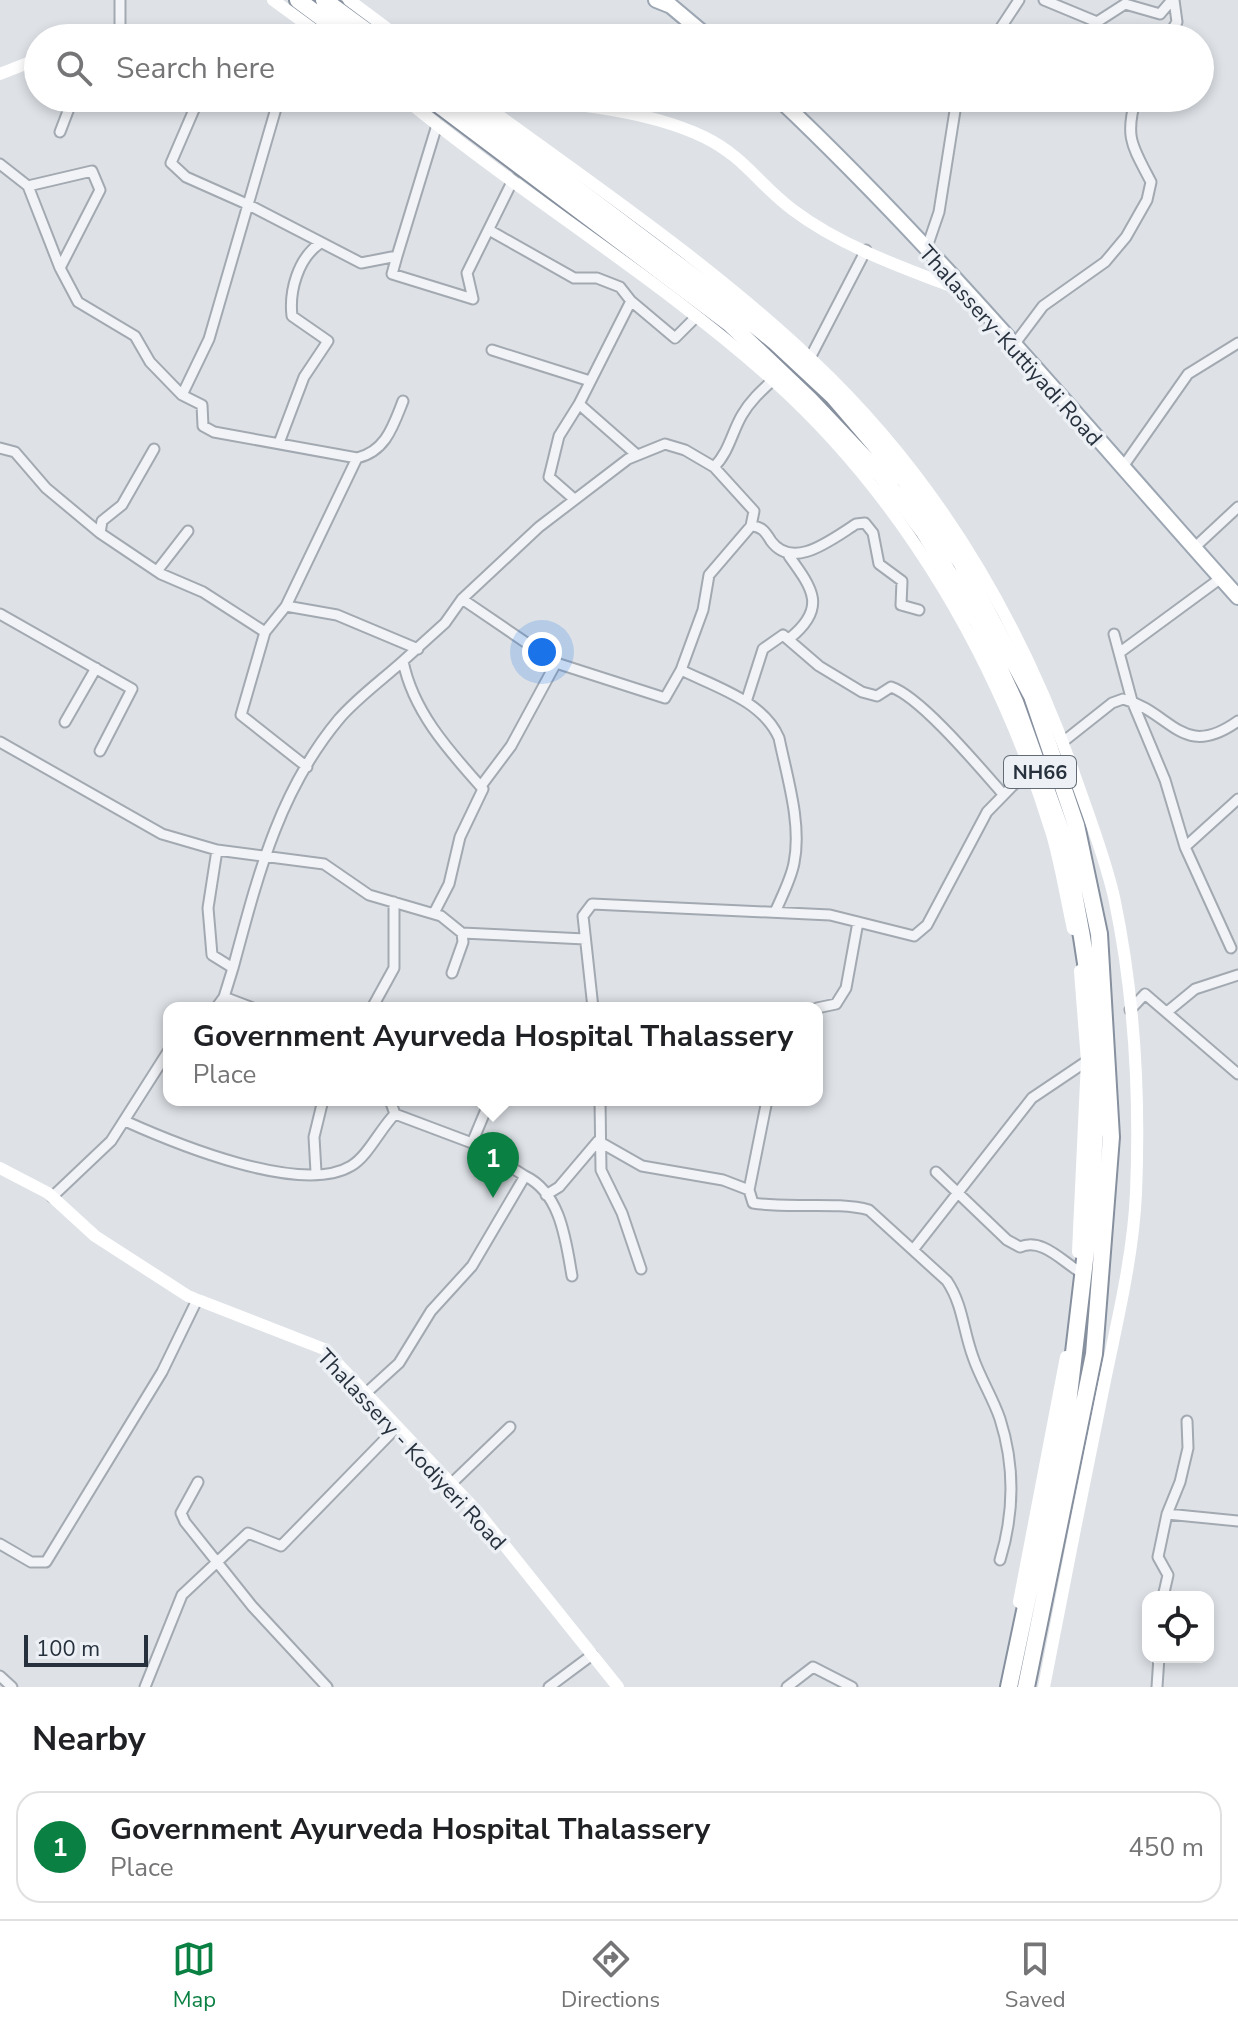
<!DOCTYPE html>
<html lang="en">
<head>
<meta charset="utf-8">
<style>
  body { margin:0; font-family:"Nunito Sans",sans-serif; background:#f6f6f6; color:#202124 }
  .controls { position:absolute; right:24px; bottom:24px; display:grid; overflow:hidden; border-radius:16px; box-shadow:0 4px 12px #0003 }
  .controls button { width:72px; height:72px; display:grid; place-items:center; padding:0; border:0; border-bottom:2px solid #e0e0e0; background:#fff; color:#202124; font:40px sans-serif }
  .scale { position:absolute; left:24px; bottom:20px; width:124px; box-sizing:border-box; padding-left:8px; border:4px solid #27313e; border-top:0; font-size:22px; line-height:28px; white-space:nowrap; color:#27313e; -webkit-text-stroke:6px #edf1f5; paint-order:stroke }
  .you { position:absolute; left:542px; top:652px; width:28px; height:28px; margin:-20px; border:6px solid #fff; border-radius:50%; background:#1a73e8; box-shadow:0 0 0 12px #1a73e833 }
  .badge { display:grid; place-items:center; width:52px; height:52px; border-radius:50%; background:#0b8043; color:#fff; font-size:26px; font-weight:700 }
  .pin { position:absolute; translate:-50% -66px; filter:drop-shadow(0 2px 4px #0008) }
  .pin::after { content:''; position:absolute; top:42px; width:28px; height:24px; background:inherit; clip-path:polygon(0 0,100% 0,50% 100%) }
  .popup { position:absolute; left:163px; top:1002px; width:660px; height:104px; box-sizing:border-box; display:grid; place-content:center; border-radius:16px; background:#fff; filter:drop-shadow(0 2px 6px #0005); font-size:26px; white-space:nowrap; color:#757577 }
  .popup b { font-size:30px; color:#202124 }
  .popup::after { content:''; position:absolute; left:50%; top:100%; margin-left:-16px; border:16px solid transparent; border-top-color:#fff }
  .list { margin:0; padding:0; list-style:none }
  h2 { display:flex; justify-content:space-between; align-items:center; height:104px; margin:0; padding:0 32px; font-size:34px }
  h2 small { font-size:26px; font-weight:400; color:#757577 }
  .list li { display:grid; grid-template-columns:52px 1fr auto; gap:24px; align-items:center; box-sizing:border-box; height:112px; margin:0 16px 16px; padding:0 16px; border:2px solid #e0e0e0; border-radius:24px }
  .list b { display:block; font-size:30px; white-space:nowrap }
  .list p { margin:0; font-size:26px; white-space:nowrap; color:#757577 }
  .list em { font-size:26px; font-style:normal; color:#757577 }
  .icon { flex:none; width:44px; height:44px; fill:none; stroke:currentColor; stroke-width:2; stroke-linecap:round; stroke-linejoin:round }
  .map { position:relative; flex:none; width:1238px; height:1687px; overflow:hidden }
  .search { position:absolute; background:#fff; box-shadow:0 4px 12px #0003; left:24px; right:24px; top:24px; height:88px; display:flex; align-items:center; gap:20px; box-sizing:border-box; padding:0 28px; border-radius:44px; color:#757577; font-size:30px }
  .sheet { height:232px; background:#fff }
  nav { display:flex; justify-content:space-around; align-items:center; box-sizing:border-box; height:112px; border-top:2px solid #e0e0e0; background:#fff; font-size:22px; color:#757577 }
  nav a { display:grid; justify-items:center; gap:4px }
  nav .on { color:#0b8043 }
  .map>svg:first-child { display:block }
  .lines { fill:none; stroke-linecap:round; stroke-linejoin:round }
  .street-casing { stroke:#a3a9b1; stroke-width:13 }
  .primary-casing { stroke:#9da7b3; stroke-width:18 }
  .highway-casing { stroke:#86909e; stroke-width:20 }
  .street { stroke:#f1f3f6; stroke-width:9 }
  .secondary { stroke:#fff; stroke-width:12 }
  .primary { stroke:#fff; stroke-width:14 }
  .highway { stroke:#fff; stroke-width:16 }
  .labels { text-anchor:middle; stroke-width:7; stroke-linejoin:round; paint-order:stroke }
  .shield { fill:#edf1f5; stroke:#626b75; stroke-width:2 }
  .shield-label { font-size:20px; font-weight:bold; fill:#27313e }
  .street-label { font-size:22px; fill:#27313e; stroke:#edf1f5 }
</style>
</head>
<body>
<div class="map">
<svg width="1238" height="1687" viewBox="0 0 1238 1687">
  <rect width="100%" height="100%" fill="#dee2e7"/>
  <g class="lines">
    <g class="street-casing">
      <path id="street" d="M120 0V38
        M1044 0 1097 22 1125 4 1160 14 1172 0
        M994 38 1019 0
        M1167 38 1177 22 1174 0
        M199 98 171 163 186 177 249 205 361 263 397 256 437 125
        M279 98 209 339 182 395 202 405 203 426 214 432 357 458
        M60 132 73 98
        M0 164 28 186
        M489 230 574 278H597L620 287 631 301 675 338 696 317
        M926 250 939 212 957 98
        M397 256 392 274 473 299 467 273 513 180
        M60 268 28 186 92 171 100 190 60 268 78 302 135 336 150 362 182 395
        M631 301 579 404 637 455
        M1013 346 1043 306 1105 262 1126 237 1147 200 1151 182C1133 147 1124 138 1136 98
        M492 350 590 381
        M810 358 866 250
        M279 443 304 377 328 341 292 316C289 291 298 259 319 244
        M0 448 15 452 46 488 100 533 161 574 203 592 265 632 286 606 337 615 418 649
        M714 467 754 511 751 526
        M1122 468 1188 374 1238 343
        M574 499 549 477 559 436 579 404
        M100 533 102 521 122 505 154 449
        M1194 548 1238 507
        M789 556C813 589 827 608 790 638
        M157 571 188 531
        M462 599 556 663 665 698 681 670
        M286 606 357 458C386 451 393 426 403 401
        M0 614 132 689 100 751
        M265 632 241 715 307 767
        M1114 634 1132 701 1165 780 1185 847 1231 948
        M1119 653 1221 578
        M746 702 763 649 783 635 819 666 862 692 877 696 891 687C921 697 980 768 1003 794
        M65 722 96 668
        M1064 741 1112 703 1123 699C1172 712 1182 761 1238 721
        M0 742 162 834 217 850
        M481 786 511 746 556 663
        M1185 847 1238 799
        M776 910C782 896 791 879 794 863 802 824 787 777 779 738 763 701 716 687 681 670L703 610 709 575 751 526C762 526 766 533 771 541 793 571 832 539 856 524L865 523 873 533 879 564 902 581 901 605 919 610
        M434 913 449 884 460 837 483 789C450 752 413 712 403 661L445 623 462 599 539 527 628 459 665 444 685 450 714 467C729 452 732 432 742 415 750 401 761 391 773 380
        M462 933 585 939
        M233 968C257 879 278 792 339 719 357 698 382 680 403 661
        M224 997 253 1008
        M216 1008 224 997 233 968 212 955 208 908 217 850 324 864 369 895 441 916 462 933 463 942 452 973
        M372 1008 394 968V902
        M593 1008 583 916 592 904 830 915 914 936 927 925 987 812 1030 768
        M817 1008 836 1004 846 988 858 922
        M1130 1010 1145 994 1238 1074
        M1167 1012 1195 989 1238 975
        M390 1100 395 1114 472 1143 525 1176
        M600 1100 601 1170 622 1213 641 1269
        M767 1100 749 1190 753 1203C788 1209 838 1201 869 1210L947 1281C963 1305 963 1330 973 1357 980 1378 993 1398 1000 1419 1015 1466 1014 1514 1000 1560
        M125 1121C174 1143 301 1196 351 1166 368 1156 380 1129 395 1114
        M598 1141 642 1166 723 1180 749 1190
        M472 1143 490 1100
        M316 1172 314 1137 323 1100
        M936 1172 1007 1240 1020 1247C1041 1238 1060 1259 1077 1270
        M546 1195 559 1187 598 1141
        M52 1197 111 1141 169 1050
        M913 1250 1032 1098 1087 1061
        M365 1394 399 1363 431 1311 472 1266 525 1176C561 1193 566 1242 572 1276
        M198 1482 181 1513 185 1522 252 1606 327 1687
        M451 1484 510 1427
        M1167 1514 1238 1521
        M0 1544 31 1562H46L162 1372 197 1300
        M1163 1597 1168 1575 1158 1557 1167 1514 1180 1482 1188 1448 1187 1421
        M0 1676 12 1687
        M145 1687 182 1595 248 1533 281 1546 396 1428
        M549 1687 592 1655
        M787 1687 813 1667 852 1687
        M1157 1687 1159 1657"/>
    </g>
    <g class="primary-casing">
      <path id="primary" d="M656 0 671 6 709 38
        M778 98C942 253 1087 429 1238 597"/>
    </g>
    <g class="highway-casing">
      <path id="highway" d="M298 0 349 38
        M324 0 376 38
        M430 98 729 323 809 399 881 475 924 532 978 622 1015 702 1064 839 1082 937 1095 1022V1133L1088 1234 1067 1412 1009 1687
        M456 98 709 288 774 341 834 397 905 480 961 562 1032 696 1076 825 1099 934 1111 1137 1094 1354 1026 1687"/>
    </g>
    <use href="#street" class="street"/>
    <path class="secondary" d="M273 0 325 38
      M349 0 400 38
      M0 74 38 59
      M404 98C524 197 658 277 774 381 907 501 1000 664 1052 834 1061 865 1066 898 1073 929
      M475 98C589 182 710 263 813 361 936 477 1022 623 1077 782 1090 819 1105 858 1114 897 1134 992 1140 1097 1136 1193 1133 1260 1115 1330 1102 1395 1082 1492 1063 1590 1044 1687
      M488 98C555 101 644 108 704 137 745 157 759 185 793 210 842 247 906 269 964 291
      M0 1168 48 1193 95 1236 188 1296 324 1349 477 1511 618 1687
      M1078 1252 1087 1061 1080 971
      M1019 1602 1066 1357"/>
    <use href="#primary" class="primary"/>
    <use href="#highway" class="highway"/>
  </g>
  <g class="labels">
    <rect class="shield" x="1004" y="756" width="72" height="32" rx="6"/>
    <g class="shield-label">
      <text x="1040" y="779">NH66</text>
    </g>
    <g class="street-label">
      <text transform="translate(1011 345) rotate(48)" y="8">Thalassery-Kuttiyadi Road</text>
      <text transform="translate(412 1449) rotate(47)" y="8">Thalassery - Kodiyeri Road</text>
    </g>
  </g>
</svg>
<div class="controls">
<button><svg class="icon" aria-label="locate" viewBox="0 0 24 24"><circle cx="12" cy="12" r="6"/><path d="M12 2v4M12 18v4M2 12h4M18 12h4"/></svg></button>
</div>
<div class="scale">100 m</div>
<div class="you"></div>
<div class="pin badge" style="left:493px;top:1198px">1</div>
<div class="popup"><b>Government Ayurveda Hospital Thalassery</b>Place</div>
<div class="search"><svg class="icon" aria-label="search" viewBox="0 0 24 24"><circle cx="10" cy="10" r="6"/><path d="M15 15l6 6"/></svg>Search here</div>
</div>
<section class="sheet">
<h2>Nearby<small></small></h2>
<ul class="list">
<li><span class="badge">1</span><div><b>Government Ayurveda Hospital Thalassery</b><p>Place</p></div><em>450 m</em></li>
</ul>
</section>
<nav>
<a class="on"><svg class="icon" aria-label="map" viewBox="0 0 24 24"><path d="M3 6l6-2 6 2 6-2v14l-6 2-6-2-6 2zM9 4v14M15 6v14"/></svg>Map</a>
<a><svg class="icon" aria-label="directions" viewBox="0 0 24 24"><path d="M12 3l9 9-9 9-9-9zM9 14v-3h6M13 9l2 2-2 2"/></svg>Directions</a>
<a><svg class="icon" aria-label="saved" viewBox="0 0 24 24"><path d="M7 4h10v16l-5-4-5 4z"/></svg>Saved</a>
</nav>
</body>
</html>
